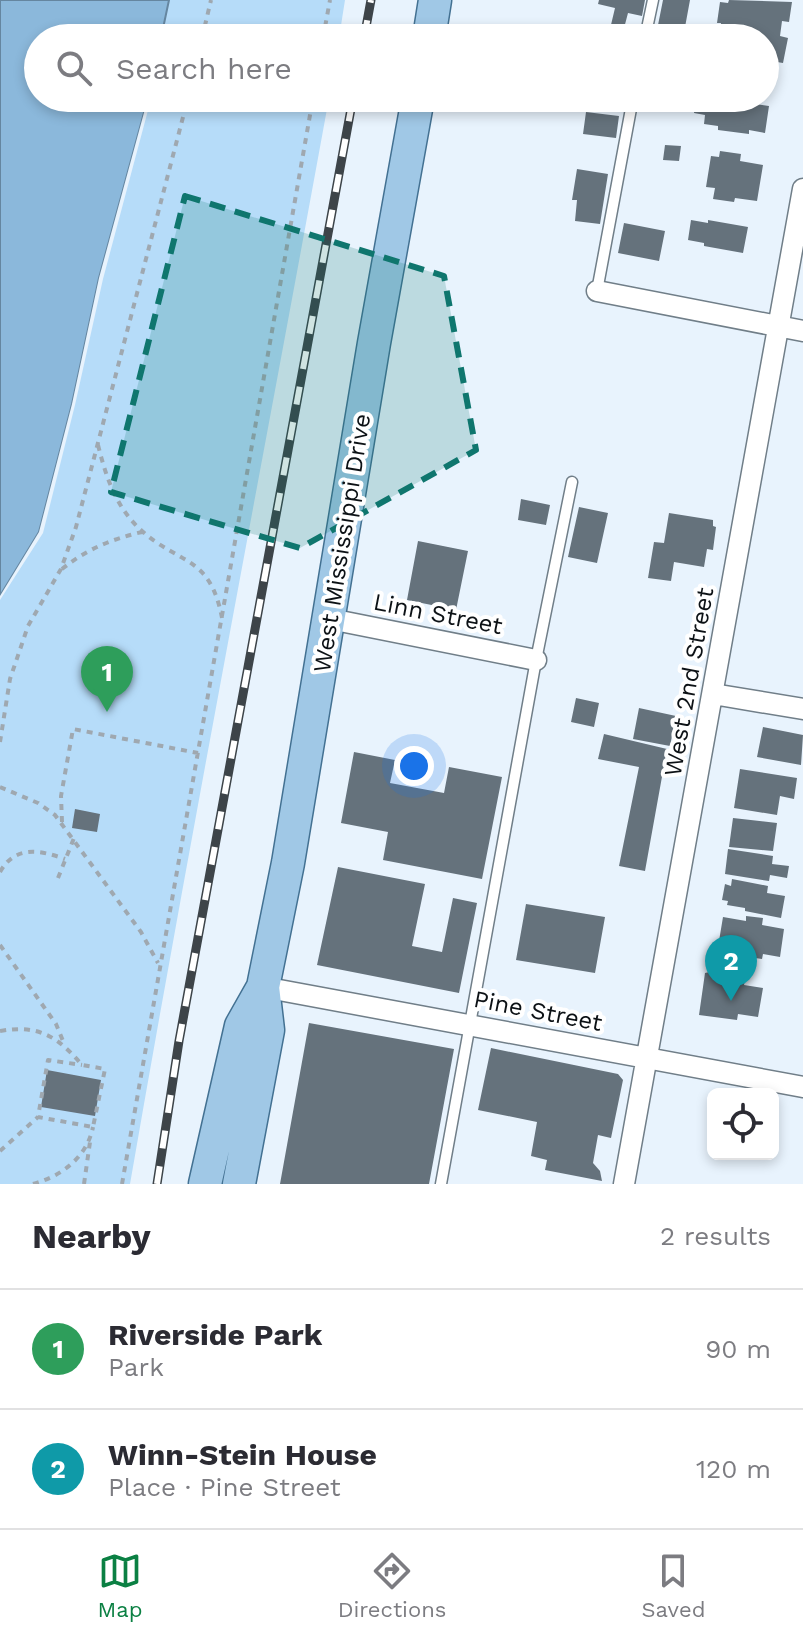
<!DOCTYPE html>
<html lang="en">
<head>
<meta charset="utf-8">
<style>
  body { margin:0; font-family:"Work Sans",sans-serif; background:#f2f2f3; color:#2b2b33 }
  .controls { position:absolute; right:24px; bottom:24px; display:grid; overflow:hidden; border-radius:12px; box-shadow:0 4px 12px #0003 }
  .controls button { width:72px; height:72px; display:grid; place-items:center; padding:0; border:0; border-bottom:2px solid #e1e1e2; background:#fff; color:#2b2b33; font:40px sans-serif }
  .you { position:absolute; left:414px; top:766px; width:28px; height:28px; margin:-20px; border:6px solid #fff; border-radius:50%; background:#1a73e8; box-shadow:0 0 0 12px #1a73e833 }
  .badge { display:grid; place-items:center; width:52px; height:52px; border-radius:50%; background:#0b8043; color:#fff; font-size:26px; font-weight:700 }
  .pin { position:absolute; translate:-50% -66px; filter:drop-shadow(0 2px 4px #0008) }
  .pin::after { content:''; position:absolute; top:42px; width:28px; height:24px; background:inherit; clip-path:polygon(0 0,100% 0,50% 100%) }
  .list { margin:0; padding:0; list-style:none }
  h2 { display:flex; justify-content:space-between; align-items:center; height:104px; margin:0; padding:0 32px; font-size:34px }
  h2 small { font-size:26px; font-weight:400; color:#7c7c81 }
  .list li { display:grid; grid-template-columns:52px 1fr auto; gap:24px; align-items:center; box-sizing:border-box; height:120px; padding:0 32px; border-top:2px solid #e1e1e2 }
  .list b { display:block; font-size:30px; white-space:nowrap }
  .list p { margin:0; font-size:26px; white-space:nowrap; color:#7c7c81 }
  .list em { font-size:26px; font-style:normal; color:#7c7c81 }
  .icon { flex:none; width:44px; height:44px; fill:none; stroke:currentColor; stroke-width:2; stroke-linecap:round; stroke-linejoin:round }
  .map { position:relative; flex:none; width:803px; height:1184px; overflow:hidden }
  .search { position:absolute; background:#fff; box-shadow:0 4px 12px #0003; left:24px; right:24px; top:24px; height:88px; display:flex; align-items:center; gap:20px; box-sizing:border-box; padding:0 28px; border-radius:44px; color:#7c7c81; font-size:30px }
  .sheet { height:344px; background:#fff }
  nav { display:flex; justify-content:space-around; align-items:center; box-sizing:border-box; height:112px; border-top:2px solid #e1e1e2; background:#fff; font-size:22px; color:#7c7c81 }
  nav a { display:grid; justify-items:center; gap:4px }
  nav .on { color:#0b8043 }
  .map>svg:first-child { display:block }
  .green { fill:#b6dcf9 }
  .water { fill:#8bb8db; stroke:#6586a0; stroke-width:2 }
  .pier { fill:#e8f3fd }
  .building { fill:#65727c }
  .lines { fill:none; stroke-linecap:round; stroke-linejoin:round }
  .service-casing { stroke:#707e88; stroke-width:13 }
  .minor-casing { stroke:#707e88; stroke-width:23 }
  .primary-casing { stroke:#437192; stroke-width:35 }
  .path { stroke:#9fa8b0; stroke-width:4; stroke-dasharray:6 6; stroke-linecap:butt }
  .service { stroke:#fff; stroke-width:10 }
  .minor { stroke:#fff; stroke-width:20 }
  .primary { stroke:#a0c8e6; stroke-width:32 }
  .rail-casing { stroke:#3d4449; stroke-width:9 }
  .rail { stroke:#fff; stroke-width:6; stroke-dasharray:18; stroke-linecap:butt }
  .marked { fill:#0f766e; fill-opacity:0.2; stroke:#0f766e; stroke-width:6; stroke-dasharray:16 10; stroke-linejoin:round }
  .labels { text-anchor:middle; stroke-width:8; stroke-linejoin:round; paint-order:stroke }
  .street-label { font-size:24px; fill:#0c1115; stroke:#fff }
</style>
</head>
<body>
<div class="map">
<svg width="803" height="1184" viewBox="0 0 803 1184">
  <rect width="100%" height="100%" fill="#e8f3fd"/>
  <path class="green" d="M169 0H345L339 38H161Z
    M148 98H329C263 460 193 821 130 1184H0V596L39 532 72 404 99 278Z"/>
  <path class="water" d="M0 0H169L161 38H38V98H148L99 278 72 404 39 532 0 596Z"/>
  <path class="pier" d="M148 98 151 99 103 279 75 405 43 533 0 600V596L39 532 72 404 99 278Z"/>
  <path class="building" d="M599 0H645L642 16 628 13 623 32 610 29 615 8 598 4Z
    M663 0H690L683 38 656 35Z
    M729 0 792 2 789 22 782 21 780 36 788 38 783 63 765 60V38H736L737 33 720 30 721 23H717L720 2 728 3Z
    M696 98 756 99 755 104 769 106 765 133 749 130V134L718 130V126L704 124 705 115 694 113Z
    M586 112 619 116 616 138 583 134Z
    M665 145 681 146 679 161 663 160Z
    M720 151 741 154 740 161 763 165 757 201 735 198 734 202 713 199 715 188 706 187 711 156 719 157Z
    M577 169 608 174 600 224 575 221 577 200H572Z
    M691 220 708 223V220L748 227 743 253 704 246V243L688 240Z
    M624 223 665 231 659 261 618 253Z
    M521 499 550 505 546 525 518 520Z
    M579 507 608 513 597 563 568 557Z
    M669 513 713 520V526L716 527 713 550 707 549 704 567 674 562 671 581 648 578 654 542 664 543Z
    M418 541 468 551 456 610 407 600Z
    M576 698 599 703 594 727 571 722Z
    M639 708 676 716 670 746 633 739Z
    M763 727 803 735 801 765 757 757Z
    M604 734 667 749 645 871 619 866 639 767 598 759Z
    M354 752 395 760 390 783 444 793 449 767 502 777 482 879 383 860 388 832 341 823Z
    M740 769 797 778 794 799 780 796 777 815 734 808Z
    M75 809 100 814 97 832 72 828Z
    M733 818 777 823 773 851 729 847Z
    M728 849 773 856 772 864 789 866 787 878 770 875 769 881 725 874Z
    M338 867 425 884 412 946 442 952 453 898 477 903 459 993 317 965Z
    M732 879 768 886 767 893 785 896 781 918 745 911V908L727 905 728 901 722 900 725 884 731 886Z
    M526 904 605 917 595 973 516 960Z
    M746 916 763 918 762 925 784 929 780 957 763 954 762 959 735 955V950L718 947 723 917 746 921Z
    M714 971 746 976 744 985 763 988 758 1017 738 1014 737 1020 699 1015 705 973Z
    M309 1023 454 1049 429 1184H280Z
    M491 1048 618 1074 623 1080 611 1138 598 1135 593 1163 600 1171 602 1181 545 1170 547 1160 531 1156 537 1122 478 1110Z
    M47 1070 101 1080 95 1116 41 1107Z"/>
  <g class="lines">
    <g class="service-casing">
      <path id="service" d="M645 38 653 0
        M597 291 633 98
        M441 1184 536 660 572 482"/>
    </g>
    <g class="minor-casing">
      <path id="minor" d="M597 291 803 331
        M330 619 536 660
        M713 694 803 709
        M263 987 803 1087
        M624 1184 803 189"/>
    </g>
    <g class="primary-casing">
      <path id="primary" d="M429 38 435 0
        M205 1184 241 1026 263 987
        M239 1184 268 1030 263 987 288 863 374 343 418 98"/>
    </g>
    <path class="path" d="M202 38 211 0
      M323 38 330 0
      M98 445C106 477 116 508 142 531 180 565 210 555 222 618
      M62 569C87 549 112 539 142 532
      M0 742 10 679 28 626 61 569 76 527 188 98
      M0 787 38 803 55 815 141 932 158 963
      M62 822 61 796 73 729 198 753
      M0 872C15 845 40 850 65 859
      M58 878 74 838
      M0 945 56 1024 63 1041
      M0 1031C39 1024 58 1037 82 1065L105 1069 93 1127 38 1117 48 1060 82 1065
      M0 1151 38 1117
      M33 1184C62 1176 87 1157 93 1127
      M84 1184 90 1142
      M122 1184 313 98"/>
    <use href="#service" class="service"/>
    <use href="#minor" class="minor"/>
    <use href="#primary" class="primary"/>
    <g class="rail-casing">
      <path id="rail" d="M364 38 371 0
        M157 1184 179 1041 353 98"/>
    </g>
    <use href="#rail" class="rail"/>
  </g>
  <path class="marked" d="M185 196 444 276 476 450 300 548 111 492Z"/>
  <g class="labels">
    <g class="street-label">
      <text transform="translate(342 543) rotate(-81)" y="8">West Mississippi Drive</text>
      <text transform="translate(438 614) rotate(11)" y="8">Linn Street</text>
      <text transform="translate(689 682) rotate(-80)" y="8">West 2nd Street</text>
      <text transform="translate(538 1011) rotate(11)" y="8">Pine Street</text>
    </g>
  </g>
</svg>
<div class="controls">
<button><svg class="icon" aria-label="locate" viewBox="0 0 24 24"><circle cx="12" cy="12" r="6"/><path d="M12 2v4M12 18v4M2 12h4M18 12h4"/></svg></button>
</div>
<div class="you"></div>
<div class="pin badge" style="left:107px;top:712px;background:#2e9e5b">1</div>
<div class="pin badge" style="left:731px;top:1001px;background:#0f9aa8">2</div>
<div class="search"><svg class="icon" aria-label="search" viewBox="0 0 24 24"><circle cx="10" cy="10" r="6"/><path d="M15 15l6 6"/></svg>Search here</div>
</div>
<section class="sheet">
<h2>Nearby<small>2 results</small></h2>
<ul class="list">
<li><span class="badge" style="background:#2e9e5b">1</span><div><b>Riverside Park</b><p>Park</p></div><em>90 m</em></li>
<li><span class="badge" style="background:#0f9aa8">2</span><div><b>Winn-Stein House</b><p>Place · Pine Street</p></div><em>120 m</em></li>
</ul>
</section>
<nav>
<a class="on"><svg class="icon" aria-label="map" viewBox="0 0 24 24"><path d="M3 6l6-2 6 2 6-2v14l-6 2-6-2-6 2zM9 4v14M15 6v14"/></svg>Map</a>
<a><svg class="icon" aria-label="directions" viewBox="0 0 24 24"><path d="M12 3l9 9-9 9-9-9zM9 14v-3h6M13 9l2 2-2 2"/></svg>Directions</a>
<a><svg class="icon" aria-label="saved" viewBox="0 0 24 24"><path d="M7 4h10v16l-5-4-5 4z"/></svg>Saved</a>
</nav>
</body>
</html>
